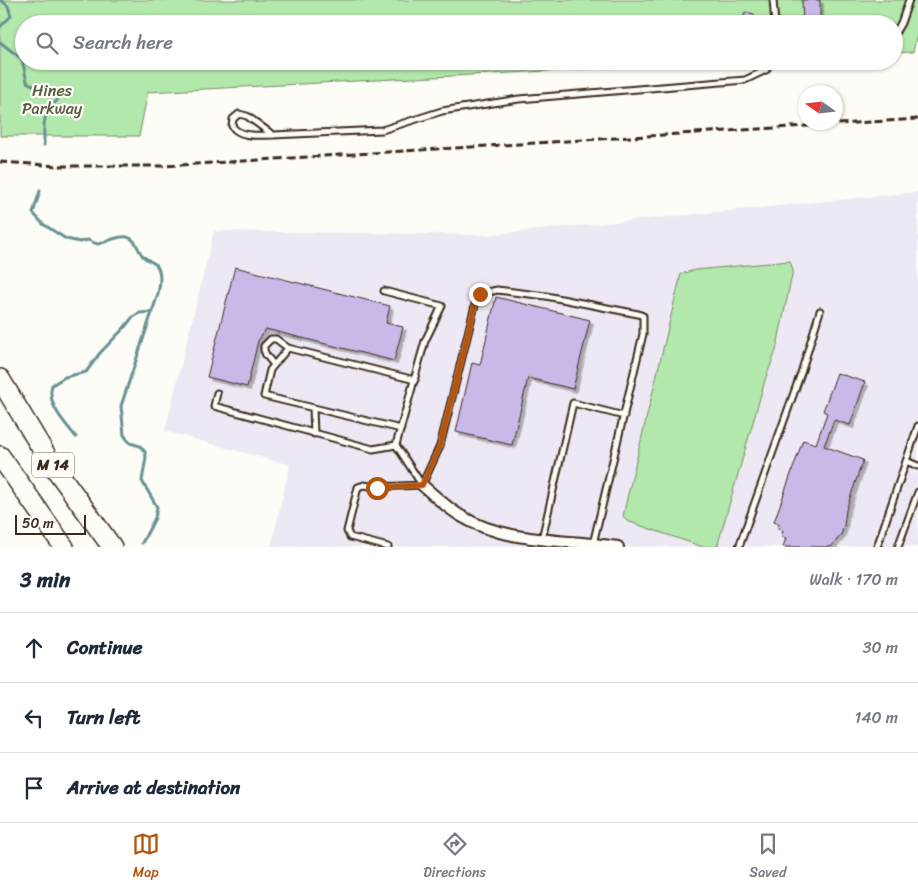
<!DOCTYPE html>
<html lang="en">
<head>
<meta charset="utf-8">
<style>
  body { margin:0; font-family:Sriracha,sans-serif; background:#f2f2f3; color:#1f2937 }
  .compass { position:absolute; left:798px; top:85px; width:45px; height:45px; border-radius:50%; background:#fff; box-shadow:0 1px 4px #0004; rotate:284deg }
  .scale { position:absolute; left:15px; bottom:12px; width:71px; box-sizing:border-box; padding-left:5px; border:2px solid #3b2a1e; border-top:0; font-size:14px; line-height:18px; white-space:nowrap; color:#3b2a1e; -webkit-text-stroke:4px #fdfcf7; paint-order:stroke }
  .stop { position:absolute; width:15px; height:15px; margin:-11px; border:4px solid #b45309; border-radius:50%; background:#fff }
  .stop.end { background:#b45309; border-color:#fff; box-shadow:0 1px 5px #0008 }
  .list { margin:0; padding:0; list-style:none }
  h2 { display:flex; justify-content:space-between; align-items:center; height:65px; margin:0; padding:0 20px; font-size:21px }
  h2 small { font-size:16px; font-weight:400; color:#747a83 }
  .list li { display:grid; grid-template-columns:32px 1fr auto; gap:15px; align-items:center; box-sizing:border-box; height:70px; padding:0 20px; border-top:1px solid #e0e1e3 }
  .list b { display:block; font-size:19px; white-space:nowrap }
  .list em { font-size:16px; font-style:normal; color:#747a83 }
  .icon { flex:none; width:28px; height:28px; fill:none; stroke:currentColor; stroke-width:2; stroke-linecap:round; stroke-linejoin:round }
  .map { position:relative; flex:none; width:918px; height:547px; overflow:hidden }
  .search { position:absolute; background:#fff; box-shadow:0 1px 4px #0004; left:15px; right:15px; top:15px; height:55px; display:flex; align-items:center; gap:12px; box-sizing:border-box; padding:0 18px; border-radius:28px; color:#747a83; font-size:19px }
  .sheet { height:275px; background:#fff }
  nav { display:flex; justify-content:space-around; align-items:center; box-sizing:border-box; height:70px; border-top:1px solid #e0e1e3; background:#fff; font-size:14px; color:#747a83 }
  nav a { display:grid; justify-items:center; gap:2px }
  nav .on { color:#b45309 }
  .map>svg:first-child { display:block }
  .built { fill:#ede8f3 }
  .green { fill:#b2e8ab; stroke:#768964 }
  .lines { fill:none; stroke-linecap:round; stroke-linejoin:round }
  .stream { stroke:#689291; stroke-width:3 }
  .building { fill:#c9b9e9; stroke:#3b2a1e; filter:url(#shadow) }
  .service-casing { stroke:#3b2a1e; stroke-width:9 }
  .minor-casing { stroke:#3b2a1e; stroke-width:14 }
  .motorway-casing { stroke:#3b2a1e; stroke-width:22 }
  .service { stroke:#fdfcf7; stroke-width:5 }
  .minor { stroke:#fdfcf7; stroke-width:10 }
  .motorway { stroke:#fdfcf7; stroke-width:19 }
  .rail { stroke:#3b2a1e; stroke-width:3; stroke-dasharray:8 4; stroke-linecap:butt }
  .route { stroke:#b45309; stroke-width:6 }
  .labels { text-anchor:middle; stroke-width:4.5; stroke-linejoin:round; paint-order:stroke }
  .shield { fill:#fdfcf7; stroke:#75695f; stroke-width:1 }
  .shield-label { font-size:15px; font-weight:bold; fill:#3b2a1e }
  .park-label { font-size:16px; fill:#595a41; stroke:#fdfcf7 }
</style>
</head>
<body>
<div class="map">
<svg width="918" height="547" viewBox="0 0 918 547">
  <defs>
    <filter id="shadow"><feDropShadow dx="3.5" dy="3.5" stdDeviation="0" flood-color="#0004"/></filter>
  </defs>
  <rect width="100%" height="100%" fill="#fdfcf7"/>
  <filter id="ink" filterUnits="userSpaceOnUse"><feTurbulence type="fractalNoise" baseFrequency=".02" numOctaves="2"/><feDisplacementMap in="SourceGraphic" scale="10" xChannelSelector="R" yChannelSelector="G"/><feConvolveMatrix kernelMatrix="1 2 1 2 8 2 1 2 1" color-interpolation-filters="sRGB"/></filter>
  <g filter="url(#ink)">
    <path class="built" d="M918 192V547H271L290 465 165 431 214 231 487 235Z"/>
    <path class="green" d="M0 0H918V30L913 52 894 53V24H24V61H737L148 92 139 136H0Z
      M790 261 793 270 776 351 766 377 717 547H703L627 521 623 516 625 507 681 274 695 270Z"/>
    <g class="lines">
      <path class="stream" d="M0 27 11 16 8 6 1 0
        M0 42 22 59 27 82C39 91 50 86 59 94V98C41 117 44 121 44 145
        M40 191 33 213 43 224 66 239 80 242 88 240 97 244C107 243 117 235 127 237 136 239 137 248 142 255 145 259 151 261 155 264 162 270 160 285 158 294L121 406 124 435 130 443 140 446 145 452 146 457 142 481 157 507 155 518 142 543
        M76 437C65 423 46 404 52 385L65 377 86 372 100 353 124 328 132 318 139 313 153 312"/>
    </g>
    <path class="building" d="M802 0H820V24H803Z
      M745 12 754 14 752 24H743Z
      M235 267 390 306 386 323 403 327 394 361 266 329 258 341 247 387 207 377Z
      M496 297 590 320 573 389 528 378 512 445 456 432 472 363 480 365Z
      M837 373 865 382 850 425 834 420 824 446 863 460 846 510 844 526 841 535 831 547H783L786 538 781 537 783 531 778 529 779 524 774 522 803 440 816 444 827 413 823 411Z"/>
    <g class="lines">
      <g class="service-casing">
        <path id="service" d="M773 0 775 24
          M894 35 901 23 909 0
          M273 135 247 116 239 114 233 119 232 126C240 138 259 135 273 135L382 130 442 111 519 99 745 80 766 70 771 61
          M384 291 442 306 425 341 396 445 422 485
          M288 348 270 370 264 396 401 429
          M274 365 266 355 264 350V346L271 339H276L288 348 415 380
          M217 393 214 406 373 449 396 445
          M313 408 314 434
          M906 461 918 466
          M422 485 440 446 476 301 480 294 497 290 546 296 638 314 643 316V334L593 544
          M542 539 573 403 624 416
          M388 547 350 537 347 531 358 487 364 485 377 487 422 485
          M739 547 801 373 820 311
          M877 547 918 426
          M898 547 918 492"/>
      </g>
      <g class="minor-casing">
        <path id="minor" d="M422 485C435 496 447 508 461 516 506 544 568 539 618 547"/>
      </g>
      <g class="motorway-casing">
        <path id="motorway" d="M0 379 47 457 112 547
          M0 456 64 547"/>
      </g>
      <use href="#service" class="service"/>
      <use href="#minor" class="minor"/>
      <use href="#motorway" class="motorway"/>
      <path class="rail" d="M0 162 61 166H165L918 119"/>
    </g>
  </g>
  <g class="lines" filter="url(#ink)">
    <path class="route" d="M377 488 422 485 440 446 476 301 480 294"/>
  </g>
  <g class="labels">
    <rect class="shield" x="32" y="452.5" width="42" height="25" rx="4"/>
    <g class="shield-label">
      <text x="53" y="470">M 14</text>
    </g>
    <g class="park-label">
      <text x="52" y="96">Hines<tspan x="52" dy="18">Parkway</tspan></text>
    </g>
  </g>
</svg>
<svg class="compass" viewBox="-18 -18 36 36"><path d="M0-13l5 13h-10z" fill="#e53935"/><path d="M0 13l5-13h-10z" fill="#747a83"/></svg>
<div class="scale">50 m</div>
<div class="stop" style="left:377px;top:488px"></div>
<div class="stop end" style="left:480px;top:294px"></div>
<div class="search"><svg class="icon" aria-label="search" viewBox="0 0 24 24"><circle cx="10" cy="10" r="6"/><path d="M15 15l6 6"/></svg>Search here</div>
</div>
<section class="sheet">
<h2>3 min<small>Walk · 170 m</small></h2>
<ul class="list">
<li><svg class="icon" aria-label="ahead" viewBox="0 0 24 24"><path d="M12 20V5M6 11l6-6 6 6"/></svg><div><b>Continue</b></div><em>30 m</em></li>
<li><svg class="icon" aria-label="left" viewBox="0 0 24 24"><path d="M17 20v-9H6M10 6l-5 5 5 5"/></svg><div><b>Turn left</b></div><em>140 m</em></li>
<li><svg class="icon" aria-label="arrive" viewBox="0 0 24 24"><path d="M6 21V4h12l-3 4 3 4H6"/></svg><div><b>Arrive at destination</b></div></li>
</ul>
</section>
<nav>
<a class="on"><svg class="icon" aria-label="map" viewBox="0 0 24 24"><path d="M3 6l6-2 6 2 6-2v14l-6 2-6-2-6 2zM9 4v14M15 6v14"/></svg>Map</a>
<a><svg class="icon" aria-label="directions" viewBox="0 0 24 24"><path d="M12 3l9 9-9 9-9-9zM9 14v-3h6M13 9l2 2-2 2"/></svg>Directions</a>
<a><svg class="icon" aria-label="saved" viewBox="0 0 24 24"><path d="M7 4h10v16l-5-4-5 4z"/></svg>Saved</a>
</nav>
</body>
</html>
